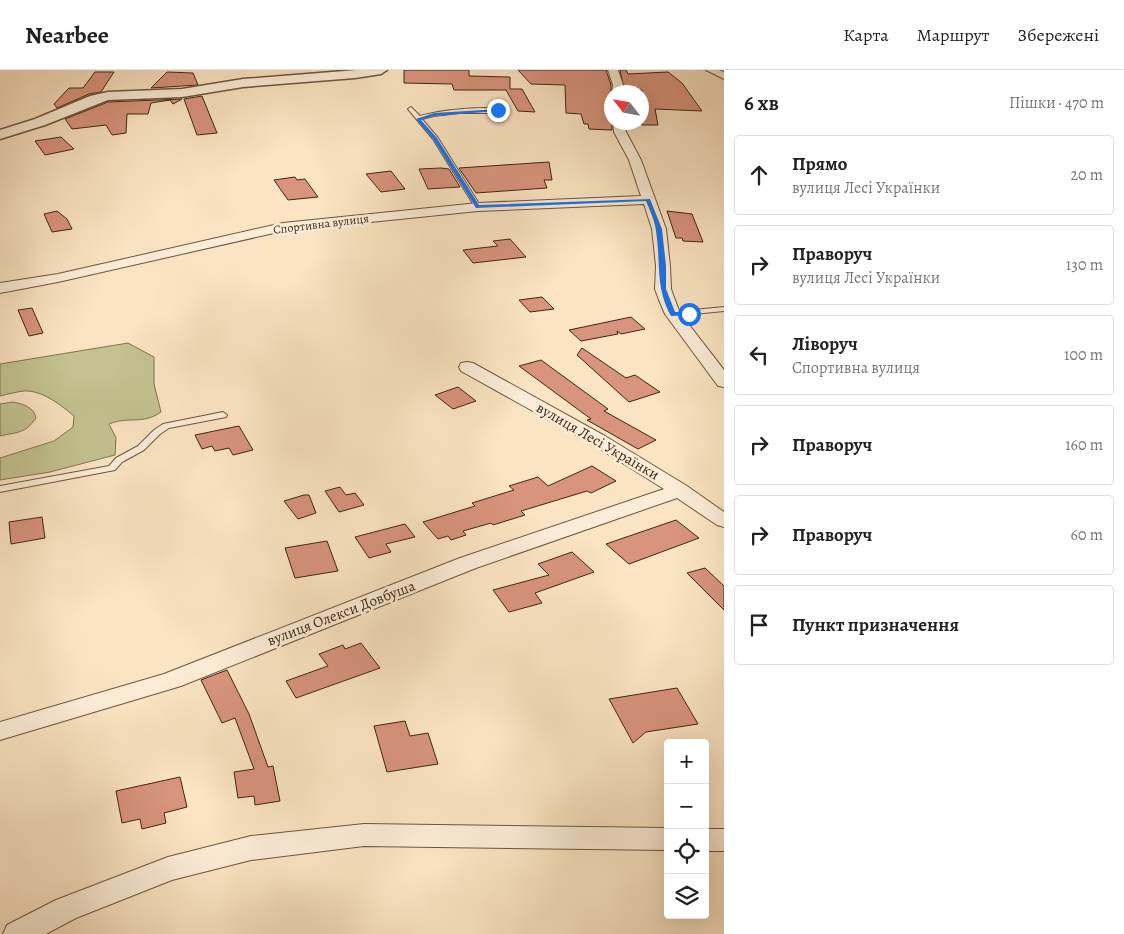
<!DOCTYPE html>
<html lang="uk">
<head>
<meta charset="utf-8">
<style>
  body { margin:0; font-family:Alegreya,serif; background:#f2f2f2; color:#222 }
  .controls { position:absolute; right:15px; bottom:15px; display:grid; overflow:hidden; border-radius:5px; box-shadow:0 5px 20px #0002 }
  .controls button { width:45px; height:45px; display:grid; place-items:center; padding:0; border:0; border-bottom:1px solid #e0e0e0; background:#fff; color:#222; font:25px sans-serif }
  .compass { position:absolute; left:604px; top:15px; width:45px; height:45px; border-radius:50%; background:#fff; box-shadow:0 5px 20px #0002; rotate:301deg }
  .stop { position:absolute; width:15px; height:15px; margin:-11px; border:4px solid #1a73e8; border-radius:50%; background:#fff }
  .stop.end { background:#1a73e8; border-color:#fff; box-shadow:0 1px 5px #0008 }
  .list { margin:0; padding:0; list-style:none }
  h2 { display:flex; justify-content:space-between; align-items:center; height:65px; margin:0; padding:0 20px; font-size:21px }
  h2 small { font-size:16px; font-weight:400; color:#767676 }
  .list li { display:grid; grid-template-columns:32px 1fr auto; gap:15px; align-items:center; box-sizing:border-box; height:80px; margin:0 10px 10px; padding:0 10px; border:1px solid #e0e0e0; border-radius:5px }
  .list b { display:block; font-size:19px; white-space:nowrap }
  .list p { margin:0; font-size:16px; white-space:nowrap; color:#767676 }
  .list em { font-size:16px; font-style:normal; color:#767676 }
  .icon { flex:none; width:28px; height:28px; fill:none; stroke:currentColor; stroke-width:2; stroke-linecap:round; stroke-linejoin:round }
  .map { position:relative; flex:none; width:724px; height:864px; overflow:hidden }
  header { display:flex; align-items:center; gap:30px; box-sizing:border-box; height:70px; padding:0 25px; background:#fff; border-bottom:1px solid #e0e0e0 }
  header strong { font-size:24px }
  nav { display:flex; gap:28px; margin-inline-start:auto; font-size:18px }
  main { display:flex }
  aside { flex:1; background:#fff }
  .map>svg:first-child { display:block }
  .green { fill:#c3c290; stroke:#817450 }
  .building { fill:#d8947d; stroke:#3f250f }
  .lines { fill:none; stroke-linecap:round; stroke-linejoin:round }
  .service-casing { stroke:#6e553c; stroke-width:2 }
  .minor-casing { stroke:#6e553c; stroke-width:2 }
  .tertiary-casing { stroke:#6e553c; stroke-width:3 }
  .service { fill:#fcedd8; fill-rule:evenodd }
  .minor { fill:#fcedd8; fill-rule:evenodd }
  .tertiary { fill:#fcedd8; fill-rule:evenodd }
  .route { fill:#1a73e8 }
  .labels { text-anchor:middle; stroke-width:5; stroke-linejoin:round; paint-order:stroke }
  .far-street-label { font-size:12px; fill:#3f250f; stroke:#fcedd8 }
  .street-label { font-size:15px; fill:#3f250f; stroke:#fcedd8 }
</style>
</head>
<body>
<header>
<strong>Nearbee</strong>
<nav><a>Карта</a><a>Маршрут</a><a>Збережені</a></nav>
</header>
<main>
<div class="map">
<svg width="724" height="864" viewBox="0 0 724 864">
  <rect width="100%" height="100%" fill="#fbe4c3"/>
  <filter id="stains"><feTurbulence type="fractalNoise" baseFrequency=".004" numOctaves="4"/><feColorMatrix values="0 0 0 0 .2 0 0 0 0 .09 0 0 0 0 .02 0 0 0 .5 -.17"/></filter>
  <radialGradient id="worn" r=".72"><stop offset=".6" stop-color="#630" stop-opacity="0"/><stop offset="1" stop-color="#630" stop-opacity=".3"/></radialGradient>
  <path class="green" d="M128 273 154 287V314L161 342C143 355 128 346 109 354L116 368 115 385 50 402 0 410V388L54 371 73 357 74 346C61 335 42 320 24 321 16 322 8 324 0 326V294Z
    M13 332C23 334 34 337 36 348 25 364 17 362 0 366V334Z"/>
  <path class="building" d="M404 0H469V6L510 7V19H522L535 42 518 41 506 20H454L452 14 404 13Z
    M518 0H606L611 15 612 60 589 59 588 54H584L581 44 566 43 565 15 531 14Z
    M620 0H626L628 4 668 2 682 13 702 41 655 39 658 55H642V20L624 19Z
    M95 2H114L101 22 89 24 57 38 54 34 69 18H83Z
    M167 2 193 3 198 15 151 18Z
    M202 26 217 63 197 65 184 29Z
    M182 29 173 34 170 30 151 33 148 44H127L126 63 112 65 106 55 72 59 65 49 108 32Z
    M61 67 74 79 45 85 35 71Z
    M549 92 552 110H544L547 118 476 123 459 98Z
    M441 98 449 99 460 117 428 119 419 99Z
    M391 101 405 119 381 122 366 104Z
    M295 107 297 110 305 109 318 127 288 130 274 110Z
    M57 141 67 149 72 159 52 162 44 144Z
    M667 141 692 144 703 172 683 171 682 168H676Z
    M510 169 526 187 473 193 463 180 498 176 493 171Z
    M542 227 554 239 530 242 519 230Z
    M32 238 43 263 29 266 18 240Z
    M631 247 645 259 621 264 617 261 618 264 581 271 569 260Z
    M582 278 626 308 635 305 660 322 629 332 577 285Z
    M541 290 608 339 604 341 656 370 638 379 587 350 591 349 519 296Z
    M458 317 476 331 453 339 435 325Z
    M239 356 253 380 233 385 229 378 215 381 212 376 202 379 195 365Z
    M592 396 616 411 591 423 587 421 521 441 525 445 493 455 491 453 463 461 466 465 451 470 448 466 438 469 423 452 475 436 472 433 514 420 509 416 538 407 548 416Z
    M340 417 346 425 355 423 364 435 339 442 325 421Z
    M304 425H309L316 443 298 449 284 431Z
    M42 447 45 468 11 474 9 452Z
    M676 450 699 468 629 494 606 474Z
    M405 454 415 467 386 474 391 482 369 488 355 467Z
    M327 471 338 501 295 508 285 478Z
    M572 482 594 502 535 523 542 533 509 542 493 520 549 505 538 494Z
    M705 498 724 516V540L687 503Z
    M361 573 380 598 296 628 286 611 328 596 319 584 343 575 345 579Z
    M227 600 249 644 268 697 273 696 280 731 255 735 254 726 238 728 234 702 254 699 235 648 222 653 201 610Z
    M677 618 698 654 646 662 633 673 609 629Z
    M405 651 410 666 428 663 438 694 387 702 374 656Z
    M180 707 187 737 164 743 166 753 142 759 140 749 122 753 116 721Z"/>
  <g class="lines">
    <g class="service-casing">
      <path id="service" d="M411 37 420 46C436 41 491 34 505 41L502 43H459L434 46 422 49 438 68 481 137 480 138 475 137 433 69 408 39Z
        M724 237V241L673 246 669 244 673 242Z
        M223 342 227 345 226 347 169 358 160 364 144 380 122 392 115 400 0 422V416L109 396 116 388 138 376 154 360 163 354Z"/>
    </g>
    <g class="minor-casing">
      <path id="minor" d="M608 0H618L623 15 622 22H612L613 15Z
        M706 0H719L724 2V9Z
        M613 52H625L626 62 641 90 666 159 670 196 671 219 675 230 680 243 724 300V317L718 316 665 244 659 230 655 219 656 196 652 159 644 134 478 141 283 161 58 212 0 223V213L58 204 283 153 478 133 641 126 629 90 614 62Z
        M467 292 473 293 605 366 687 416 724 442V457L717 455 677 428 476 498 181 616 0 670V652L164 604 460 488 664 419 592 374 461 301 459 297 461 293Z
        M364 754 668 758V780L364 776 251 790 172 810 76 848 46 864H3L7 855 56 830 168 787 251 766Z
        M705 759H724V781H705Z"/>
    </g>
    <g class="tertiary-casing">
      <path id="tertiary" d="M357 0H387L381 4 355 8 243 17 182 27 108 30 45 55 0 69V60L35 49 90 26 108 22 182 19 243 9Z"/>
    </g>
    <use href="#service" class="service"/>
    <use href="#minor" class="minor"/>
    <use href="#tertiary" class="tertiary"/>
  </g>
  <path class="route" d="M500 39 498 41 434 46 421 50 437 68 479 135 650 129 662 159 666 196V219L675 242H689L692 244 691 245 671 246C655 217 661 193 656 161 655 151 650 141 646 131L476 138 433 69 416 49 434 43Z"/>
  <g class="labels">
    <g class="far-street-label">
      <text transform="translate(321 154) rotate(-7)" y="4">Спортивна вулиця</text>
    </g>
    <g class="street-label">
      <text transform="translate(598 371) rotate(30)" y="5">вулиця Лесі Українки</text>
      <text transform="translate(341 543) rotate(-21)" y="5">вулиця Олекси Довбуша</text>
    </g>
  </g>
  <rect width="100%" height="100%" filter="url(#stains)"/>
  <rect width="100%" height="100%" fill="url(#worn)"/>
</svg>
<div class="controls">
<button>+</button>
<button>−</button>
<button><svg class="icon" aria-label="locate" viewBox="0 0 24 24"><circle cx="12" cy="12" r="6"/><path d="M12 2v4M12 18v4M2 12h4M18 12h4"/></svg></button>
<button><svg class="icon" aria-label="layers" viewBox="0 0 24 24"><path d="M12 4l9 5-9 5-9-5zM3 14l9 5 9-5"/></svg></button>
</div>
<svg class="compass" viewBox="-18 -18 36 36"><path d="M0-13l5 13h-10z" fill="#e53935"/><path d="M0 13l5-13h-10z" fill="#767676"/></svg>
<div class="stop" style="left:689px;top:244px"></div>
<div class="stop end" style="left:498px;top:40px"></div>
</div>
<aside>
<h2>6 хв<small>Пішки · 470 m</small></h2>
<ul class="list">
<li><svg class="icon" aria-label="ahead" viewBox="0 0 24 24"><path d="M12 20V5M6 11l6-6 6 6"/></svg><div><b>Прямо</b><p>вулиця Лесі Українки</p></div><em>20 m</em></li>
<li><svg class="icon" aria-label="right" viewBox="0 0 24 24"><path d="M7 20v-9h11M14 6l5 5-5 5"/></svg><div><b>Праворуч</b><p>вулиця Лесі Українки</p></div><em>130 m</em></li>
<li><svg class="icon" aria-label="left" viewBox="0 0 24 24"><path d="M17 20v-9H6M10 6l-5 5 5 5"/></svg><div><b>Ліворуч</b><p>Спортивна вулиця</p></div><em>100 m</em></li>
<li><svg class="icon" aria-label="right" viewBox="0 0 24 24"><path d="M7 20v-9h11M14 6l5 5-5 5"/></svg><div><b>Праворуч</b></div><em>160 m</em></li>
<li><svg class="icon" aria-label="right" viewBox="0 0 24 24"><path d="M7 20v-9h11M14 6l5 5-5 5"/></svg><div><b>Праворуч</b></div><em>60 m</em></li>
<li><svg class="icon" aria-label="arrive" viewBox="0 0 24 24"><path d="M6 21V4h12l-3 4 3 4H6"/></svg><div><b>Пункт призначення</b></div></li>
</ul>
</aside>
</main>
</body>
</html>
